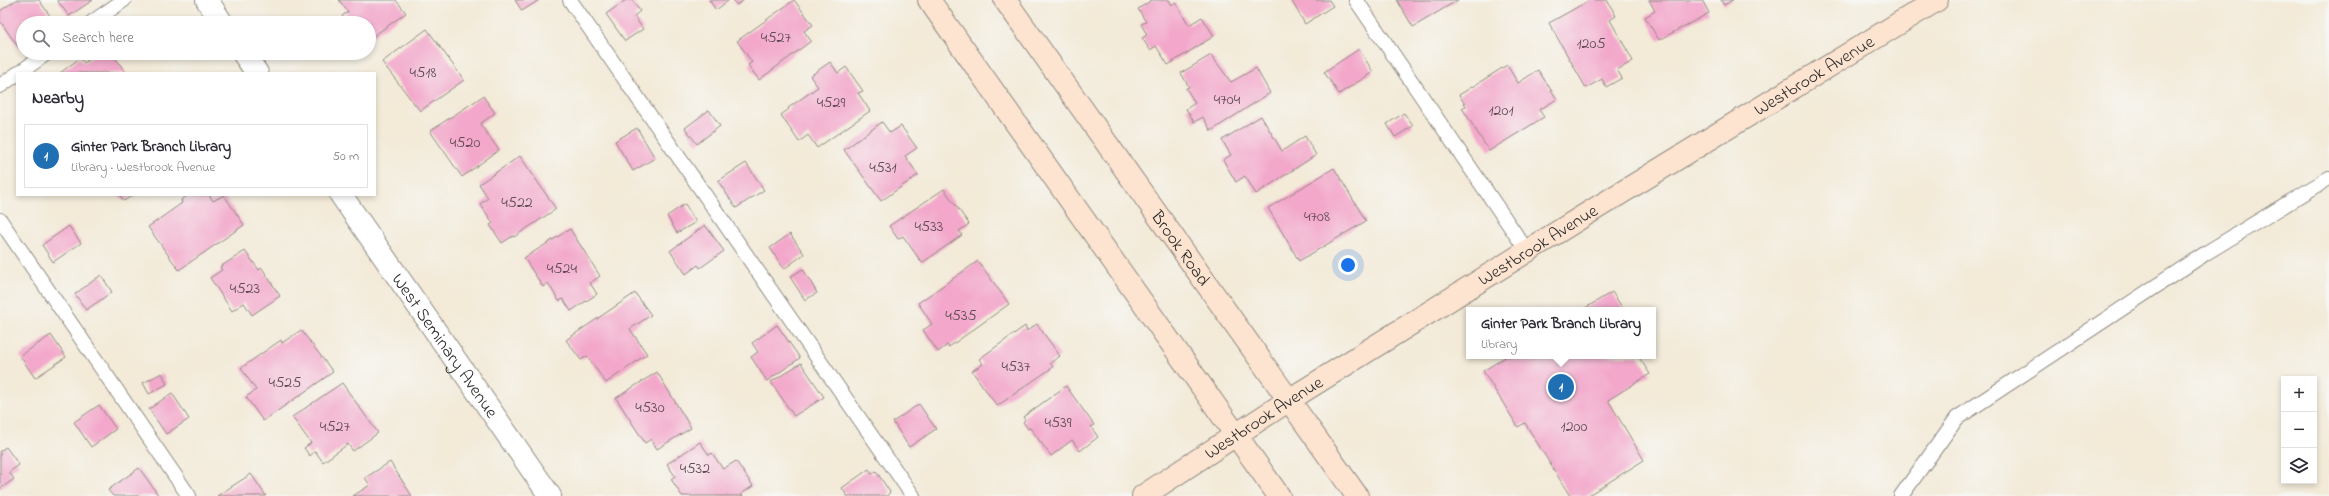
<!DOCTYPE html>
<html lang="en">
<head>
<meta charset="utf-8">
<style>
  body { margin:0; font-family:"Indie Flower",sans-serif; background:#f7f7f7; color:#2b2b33 }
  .controls { position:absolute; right:12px; bottom:12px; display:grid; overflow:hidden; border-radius:0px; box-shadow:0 2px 6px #0003 }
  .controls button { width:36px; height:36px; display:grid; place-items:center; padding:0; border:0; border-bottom:1px solid #e1e1e2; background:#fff; color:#2b2b33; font:20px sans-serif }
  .you { position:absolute; left:1348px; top:265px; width:14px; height:14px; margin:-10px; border:3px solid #fff; border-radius:50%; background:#1a73e8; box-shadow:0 0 0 6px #1a73e833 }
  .badge { display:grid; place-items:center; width:26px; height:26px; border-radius:50%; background:#1f6fb2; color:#fff; font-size:13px; font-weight:700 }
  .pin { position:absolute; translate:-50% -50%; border:2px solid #fff; box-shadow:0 1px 4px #0006 }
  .popup { position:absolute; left:1466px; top:307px; width:190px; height:52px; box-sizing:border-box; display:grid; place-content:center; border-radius:0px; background:#fff; filter:drop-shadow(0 1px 3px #0005); font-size:13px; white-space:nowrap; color:#7c7c81 }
  .popup b { font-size:15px; color:#2b2b33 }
  .popup::after { content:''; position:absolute; left:50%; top:100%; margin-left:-8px; border:8px solid transparent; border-top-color:#fff }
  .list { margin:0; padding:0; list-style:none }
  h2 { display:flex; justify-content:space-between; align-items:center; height:52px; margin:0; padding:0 16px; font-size:17px }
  h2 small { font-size:13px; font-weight:400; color:#7c7c81 }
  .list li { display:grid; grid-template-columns:26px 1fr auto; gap:12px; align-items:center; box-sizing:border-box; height:64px; margin:0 8px 8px; padding:0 8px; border:1px solid #e1e1e2; border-radius:0px }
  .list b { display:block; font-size:15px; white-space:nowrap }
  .list p { margin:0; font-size:13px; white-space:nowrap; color:#7c7c81 }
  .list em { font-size:13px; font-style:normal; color:#7c7c81 }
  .icon { flex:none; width:22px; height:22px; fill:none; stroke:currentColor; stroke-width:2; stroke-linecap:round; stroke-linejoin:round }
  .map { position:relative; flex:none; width:2329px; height:496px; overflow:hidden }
  .search { position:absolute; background:#fff; box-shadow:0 2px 6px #0003; left:16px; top:16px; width:360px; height:44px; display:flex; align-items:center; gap:10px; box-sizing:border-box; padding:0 14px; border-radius:22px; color:#7c7c81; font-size:15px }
  .panel { position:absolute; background:#fff; box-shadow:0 2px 6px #0003; left:16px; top:72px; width:360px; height:124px; border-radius:0px }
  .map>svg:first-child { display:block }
  .building { fill:#f3a8cb }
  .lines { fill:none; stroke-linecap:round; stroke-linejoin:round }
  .lane-casing { stroke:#8f8a82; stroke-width:16 }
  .street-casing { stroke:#8f8a82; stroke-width:24 }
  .secondary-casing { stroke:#8f8a82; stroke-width:24 }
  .lane { stroke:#fff; stroke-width:14 }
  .street { stroke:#fff; stroke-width:22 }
  .secondary { stroke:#fde4d0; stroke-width:22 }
  .labels { text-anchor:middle; stroke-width:3.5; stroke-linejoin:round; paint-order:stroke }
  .number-label { font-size:16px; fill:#5d4a53 }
  .street-label { font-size:18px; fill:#2b2b2b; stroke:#f6f6f2 }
</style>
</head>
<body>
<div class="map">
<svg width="2329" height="496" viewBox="0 0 2329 496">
  <rect width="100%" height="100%" fill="#f6f6f2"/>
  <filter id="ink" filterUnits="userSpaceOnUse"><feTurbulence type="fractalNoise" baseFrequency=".025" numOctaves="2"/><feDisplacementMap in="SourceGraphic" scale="8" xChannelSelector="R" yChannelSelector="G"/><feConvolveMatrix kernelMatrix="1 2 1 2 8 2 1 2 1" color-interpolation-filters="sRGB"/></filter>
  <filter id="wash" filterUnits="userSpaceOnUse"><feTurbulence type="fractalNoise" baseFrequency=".012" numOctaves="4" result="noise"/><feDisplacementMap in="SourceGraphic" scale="16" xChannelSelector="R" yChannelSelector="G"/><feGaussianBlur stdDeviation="0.9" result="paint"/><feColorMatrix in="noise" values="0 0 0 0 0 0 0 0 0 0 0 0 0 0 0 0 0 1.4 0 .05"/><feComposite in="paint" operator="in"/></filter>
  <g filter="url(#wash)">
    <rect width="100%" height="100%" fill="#f3ead8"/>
    <g id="blocks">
      <path class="building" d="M16 0H39L55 23H23V45L19 48 0 21V11Z
        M57 0H93L69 16Z
        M339 0H396L406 13 369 39V23H347L342 16 348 12Z
        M515 0H539L522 11Z
        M626 0H632L640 11 634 16 643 29 625 41 606 14Z
        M709 0H729L716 10Z
        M733 0H744L737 5Z
        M794 0 813 25 804 31 811 41 759 80 748 65 752 62 737 41Z
        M1152 0H1169L1172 5 1175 2 1189 25 1202 17 1214 36 1168 65 1156 46 1150 50 1142 38 1147 35 1141 24 1146 22 1138 9Z
        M1291 0H1329L1333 6 1305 24Z
        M1397 0H1458L1413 27Z
        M1590 0H1607L1616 16 1610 20 1633 61 1617 70 1622 78 1606 87 1602 79 1586 88 1549 23Z
        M1649 0H1702L1709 13 1659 40 1645 17 1655 11Z
        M1721 0H1733L1724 5Z
        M427 29 464 80 420 111 382 62Z
        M1359 49 1373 72 1339 94 1324 72Z
        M98 53H112L126 73H60L80 58 84 63Z
        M1211 55 1231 82 1256 68 1270 93 1211 131 1203 117 1194 122 1186 109 1195 103 1186 88 1189 87 1181 73Z
        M830 62 838 73 846 67 863 91 858 93 870 111 817 148 808 135 799 142 781 115 789 109 788 108 818 87 810 76Z
        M1507 65 1518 83 1538 70 1557 99 1539 110 1544 117 1489 151 1462 108 1466 106 1459 95Z
        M483 96 495 113 480 124 499 150 462 177 430 131Z
        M709 110 720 126 697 144 685 128Z
        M1404 113 1413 126 1395 137 1387 124Z
        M1261 116 1282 151 1305 136 1316 155 1256 194 1245 176 1236 182 1223 160 1231 155 1222 140Z
        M882 122 890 133 901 126 917 148 905 156 918 175 881 201 844 150Z
        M637 128 655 158 633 171 615 141Z
        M520 156 556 209 514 237 513 236 502 243 490 225 493 223 480 204 488 198 479 184Z
        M746 163 764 190 736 208 718 181Z
        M1334 168 1366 221 1299 261 1268 208Z
        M944 189 969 224 959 231 962 235 922 263 903 236 898 239 889 226Z
        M119 195H133L124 201Z
        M188 195H209L213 201 224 195 244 225 179 270 148 227 182 203 181 200Z
        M685 204 696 222 677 233 667 216Z
        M705 225 724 251 700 268 698 265 686 274 670 251Z
        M69 226 81 243 53 262 42 245Z
        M570 229 600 276 590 283 597 294 571 311 563 299 559 301 548 283 543 287 524 258Z
        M790 234 804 254 784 269 770 248Z
        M245 251 259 270 262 268 280 296 252 315 244 303 232 311 210 278 222 270 220 267Z
        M978 261 1009 304 949 347 947 345 938 352 923 330 932 324 918 303Z
        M803 269 817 293 805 300 790 277Z
        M101 275 112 292 86 310 75 294Z
        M1612 292 1624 310H1582Z
        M635 293 651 315 630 329 647 354 606 383 587 356 581 360 566 340Z
        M1037 324 1060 356 1050 363 1053 367 997 406 972 371 983 364 979 359 1025 326 1027 331Z
        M777 325 800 358 767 381 751 357 758 352 752 343Z
        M301 330 333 372 263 421 246 397 256 390 241 368 281 340 282 343Z
        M51 335 66 357 35 378 20 356Z
        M1507 356H1638L1650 374 1608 400 1644 460 1587 496H1570L1525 423 1518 427 1483 371Z
        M801 363 824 397 794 416 771 382Z
        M657 372 691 428 657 449 651 439 645 443 616 398Z
        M162 373 167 384 149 394 143 383Z
        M342 383 378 433 353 451 348 444 323 462 315 451 310 456 304 448 311 443 292 417Z
        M1066 386 1094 425 1091 427 1098 437 1080 451 1072 440 1051 456 1030 428 1028 429 1023 422 1025 420 1023 417Z
        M172 393 189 419 166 434 149 409Z
        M919 404 936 429 909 447 893 422Z
        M99 405 116 429 91 447 74 422Z
        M700 442 709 455 712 453 723 469 736 461 753 486 741 494 743 496H682L671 479 675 476 667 464Z
        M6 447 19 465 9 472 14 479 0 489V451Z
        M390 462 412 496H353L370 485 365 478Z
        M139 468 159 496H113L108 490Z
        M869 469 872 474 876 471 890 492 887 496H847L842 488Z
        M251 474 266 496H217Z"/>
    </g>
  </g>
  <g filter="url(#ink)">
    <use href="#blocks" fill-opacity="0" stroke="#8f8a82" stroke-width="1"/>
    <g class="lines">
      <g class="lane-casing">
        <path id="lane" d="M570 0 913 496
          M1356 0 1527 251
          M91 23 124 0
          M19 73 47 53
          M0 86 17 74
          M0 220 189 496
          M1901 496 1957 418 2206 253 2329 178"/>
      </g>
      <g class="street-casing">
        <g id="street">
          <path d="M207 0 222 23"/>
          <path d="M243 53 257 73"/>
          <path id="s1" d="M341 195 550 496"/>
        </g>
      </g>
      <g class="secondary-casing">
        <g id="secondary">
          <path d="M929 0 1279 496"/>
          <path id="s2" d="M1005 0 1357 496"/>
          <path id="s3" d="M1143 496 1289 400 1585 215 1937 0"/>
        </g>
      </g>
      <use href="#lane" class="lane"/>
      <use href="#street" class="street"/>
      <use href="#secondary" class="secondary"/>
    </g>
  </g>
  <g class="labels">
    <g class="number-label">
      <text x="776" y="42">4527</text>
      <text x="1591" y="48">1205</text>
      <text x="423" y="77">4518</text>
      <text x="1227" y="104">4704</text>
      <text x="831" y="107">4529</text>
      <text x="1501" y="115">1201</text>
      <text x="465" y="147">4520</text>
      <text x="883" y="172">4531</text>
      <text x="517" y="207">4522</text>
      <text x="1317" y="221">4708</text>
      <text x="929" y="231">4533</text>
      <text x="562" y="273">4524</text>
      <text x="245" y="293">4523</text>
      <text x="961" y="320">4535</text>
      <text x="1016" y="371">4537</text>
      <text x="285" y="387">4525</text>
      <text x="650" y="412">4530</text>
      <text x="1058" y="427">4539</text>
      <text x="335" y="431">4527</text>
      <text x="1574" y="431">1200</text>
      <text x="695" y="473">4532</text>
    </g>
    <g class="street-label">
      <text dy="6" stroke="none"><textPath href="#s3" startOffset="792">Westbrook Avenue</textPath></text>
      <text dy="6" stroke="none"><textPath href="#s3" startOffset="468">Westbrook Avenue</textPath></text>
      <text dy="6" stroke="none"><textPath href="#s2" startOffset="304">Brook Road</textPath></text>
      <text dy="6" stroke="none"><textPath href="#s1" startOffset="183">West Seminary Avenue</textPath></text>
      <text dy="6" stroke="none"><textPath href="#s3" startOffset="144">Westbrook Avenue</textPath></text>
    </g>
  </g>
</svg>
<div class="controls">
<button>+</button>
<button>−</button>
<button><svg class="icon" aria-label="layers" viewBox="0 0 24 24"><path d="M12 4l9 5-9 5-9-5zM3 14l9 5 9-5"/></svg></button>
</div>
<div class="you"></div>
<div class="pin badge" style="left:1561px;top:387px">1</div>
<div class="popup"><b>Ginter Park Branch Library</b>Library</div>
<div class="search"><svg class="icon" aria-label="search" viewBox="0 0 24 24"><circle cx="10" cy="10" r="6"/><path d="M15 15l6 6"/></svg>Search here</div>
<section class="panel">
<h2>Nearby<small></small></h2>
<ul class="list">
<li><span class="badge">1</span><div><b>Ginter Park Branch Library</b><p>Library · Westbrook Avenue</p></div><em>50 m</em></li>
</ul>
</section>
</div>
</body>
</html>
